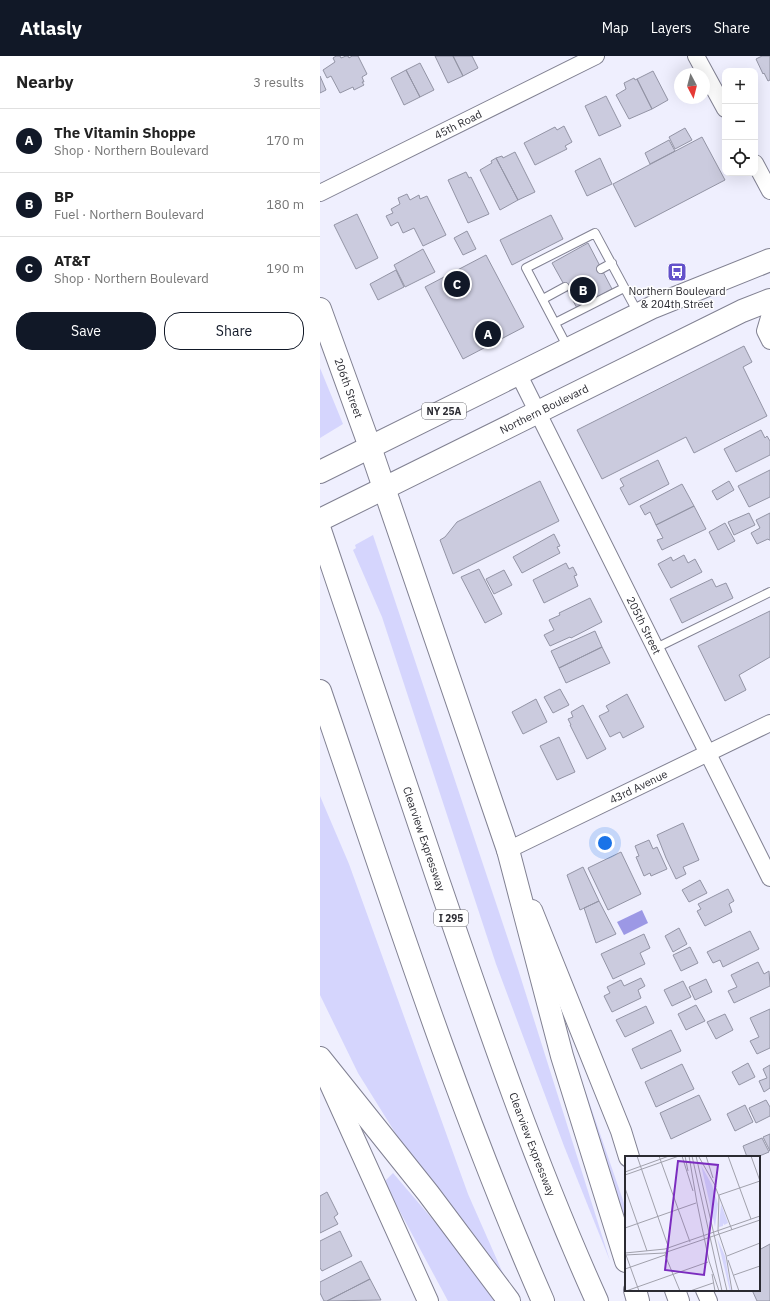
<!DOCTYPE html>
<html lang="en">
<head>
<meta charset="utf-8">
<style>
  body { margin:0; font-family:"IBM Plex Sans",sans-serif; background:#f2f2f2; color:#222 }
  .controls { position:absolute; right:12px; top:12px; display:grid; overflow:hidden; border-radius:8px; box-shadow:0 4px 16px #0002 }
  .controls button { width:36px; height:36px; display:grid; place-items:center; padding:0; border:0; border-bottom:1px solid #e0e0e0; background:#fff; color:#222; font:20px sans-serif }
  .compass { position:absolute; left:354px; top:12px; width:36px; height:36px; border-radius:50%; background:#fff; box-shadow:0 4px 16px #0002; rotate:173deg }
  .you { position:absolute; left:285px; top:787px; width:14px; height:14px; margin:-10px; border:3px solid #fff; border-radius:50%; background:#1a73e8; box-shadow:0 0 0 6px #1a73e833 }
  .badge { display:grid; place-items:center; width:26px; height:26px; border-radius:50%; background:#111827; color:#fff; font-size:13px; font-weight:700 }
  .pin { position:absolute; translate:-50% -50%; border:2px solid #fff; box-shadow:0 1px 4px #0006 }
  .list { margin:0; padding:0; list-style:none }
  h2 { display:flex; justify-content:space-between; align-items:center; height:52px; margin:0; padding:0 16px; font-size:17px }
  h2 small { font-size:13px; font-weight:400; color:#767676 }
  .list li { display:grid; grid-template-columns:26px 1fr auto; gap:12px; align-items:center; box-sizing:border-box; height:64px; padding:0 16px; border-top:1px solid #e0e0e0 }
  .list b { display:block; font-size:15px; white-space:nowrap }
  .list p { margin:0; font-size:13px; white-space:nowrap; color:#767676 }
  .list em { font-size:13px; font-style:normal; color:#767676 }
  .actions { display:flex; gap:8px; padding:12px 16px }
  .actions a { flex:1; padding:9px 0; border:1px solid #111827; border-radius:16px; text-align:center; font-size:14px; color:#111827 }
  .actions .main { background:#111827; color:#fff }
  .icon { flex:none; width:22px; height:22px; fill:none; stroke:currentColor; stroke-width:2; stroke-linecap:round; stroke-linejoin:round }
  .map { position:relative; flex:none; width:450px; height:1245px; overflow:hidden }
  header { display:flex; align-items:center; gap:24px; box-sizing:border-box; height:56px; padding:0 20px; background:#111827; color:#fff }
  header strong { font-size:19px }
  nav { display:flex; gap:22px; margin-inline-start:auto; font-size:14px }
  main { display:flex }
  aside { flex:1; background:#fff }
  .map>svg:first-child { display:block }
  .green { fill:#d5d5fd }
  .water { fill:#9c98e5 }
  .building { fill:#cbcbde; stroke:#9394a5 }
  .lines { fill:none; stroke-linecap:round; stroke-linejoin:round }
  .service-casing { stroke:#818192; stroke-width:10 }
  .minor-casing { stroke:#818192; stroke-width:18 }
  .tertiary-casing { stroke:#818192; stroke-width:22 }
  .primary-casing { stroke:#818192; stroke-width:24 }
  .motorway-casing { stroke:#818192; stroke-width:24 }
  .service { stroke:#fff; stroke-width:8 }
  .minor { stroke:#fff; stroke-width:16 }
  .tertiary { stroke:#fff; stroke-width:20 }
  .primary { stroke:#fff; stroke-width:22 }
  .motorway { stroke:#fff; stroke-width:22 }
  .labels { text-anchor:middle; stroke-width:3; stroke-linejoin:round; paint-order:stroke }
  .shield { fill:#fefefe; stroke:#6a6a6f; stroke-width:1 }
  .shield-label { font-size:10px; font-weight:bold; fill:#2b2b32 }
  .street-label { font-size:11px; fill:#2b2b32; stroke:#fefefe }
  .poi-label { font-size:11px; fill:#2b2b32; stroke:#fefefe }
  .inset-road { fill:none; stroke:#a1a1ac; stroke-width:1 }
  .view { fill:#7b2cbf; fill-opacity:0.15; stroke:#7b2cbf; stroke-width:2 }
  .inset-edge { fill:none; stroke:#2b2b32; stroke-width:2 }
</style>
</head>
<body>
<header>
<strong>Atlasly</strong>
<nav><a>Map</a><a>Layers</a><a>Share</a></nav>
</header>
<main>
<aside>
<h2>Nearby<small>3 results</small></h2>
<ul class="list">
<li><span class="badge">A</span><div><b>The Vitamin Shoppe</b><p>Shop · Northern Boulevard</p></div><em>170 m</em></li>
<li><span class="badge">B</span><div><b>BP</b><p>Fuel · Northern Boulevard</p></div><em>180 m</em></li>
<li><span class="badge">C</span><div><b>AT&amp;T</b><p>Shop · Northern Boulevard</p></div><em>190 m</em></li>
</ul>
<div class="actions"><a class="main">Save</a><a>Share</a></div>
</aside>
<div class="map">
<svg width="450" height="1245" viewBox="0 0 450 1245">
  <rect width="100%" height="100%" fill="#efeffe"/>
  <path class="green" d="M0 312 23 368 0 382Z
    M53 479 198 913 290 1205 244 1090 176 908 62 561 33 494 36 492 35 489Z
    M0 740 29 808 148 1138 185 1222 104 1123 38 1017 0 939Z
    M256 1008 306 1153V1181Z
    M73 1117 144 1200 176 1245H128L64 1126Z"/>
  <path class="water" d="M322 854 328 867 304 879 297 866Z"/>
  <path class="building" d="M16 0H20L21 2 26 0H28L29 2 32 0H38L47 18 42 21 44 26H42L44 29 34 34 33 31 20 37 11 20 7 22 3 14 15 6 13 2Z
    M115 0H133L143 20 128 27Z
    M133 0H152L158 12 143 20Z
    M442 0H450V24L448 25 444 17 443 18 436 3Z
    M100 7 114 34 100 41 86 14Z
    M86 14 100 41 84 49 71 22Z
    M333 15 348 44 332 53 317 23Z
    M0 20 6 34 0 37Z
    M314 22 315 24 317 23 332 53 309 63 296 39 306 33 304 27Z
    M286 40 301 70 279 80 265 50Z
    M244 70 252 86 245 90 247 93 215 109 204 87 235 71 237 74Z
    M365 72 372 84 355 93 349 81Z
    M382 81 405 124 315 171 293 128Z
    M349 84 355 95 330 108 325 97Z
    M195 96 215 136 198 144 176 102 182 100 183 102Z
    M176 102 198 144 180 154 160 114 172 107 171 105Z
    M280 102 292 128 267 140 255 115Z
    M146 116 149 122 151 121 169 158 148 167 128 124Z
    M87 138 90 144 99 139 100 143 107 140 126 179 103 190 94 172 83 177 78 166 71 170 66 160 73 157 71 153 80 148 78 142Z
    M37 158 58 202 36 213 14 169Z
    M231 159 243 183 192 209 180 184Z
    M147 175 156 193 143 199 134 182Z
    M268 187 292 233 257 252 232 207Z
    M103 193 115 216 85 231 74 209Z
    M166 199 204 271 143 303 105 231Z
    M76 214 84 231 58 244 50 228Z
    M424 290 432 306 423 311 447 360 374 397 366 381 282 423 257 374Z
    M441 374 445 382 447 380 450 385V399L416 416 404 393Z
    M338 404 349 428 309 449 300 432 304 430 300 423Z
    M450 414V441L429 451 418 430Z
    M220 425 239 465 133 518 120 484 125 481 137 466Z
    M409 425 414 434 397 444 392 435Z
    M362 428 374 450 336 469 330 456 325 459 320 450Z
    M374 450 386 473 342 494 337 484 343 482 336 469Z
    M429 457 435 469 414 479 408 466Z
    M450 457V484H449L448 483 437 488 431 477 440 472 436 464Z
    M405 467 415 485 398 494 389 476Z
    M234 478 240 490 237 491 240 497 202 517 193 501Z
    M364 499 368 507 375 503 382 516 351 532 338 508 351 501 353 505Z
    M246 507 249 513 253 511 257 519 254 520 258 530 224 547 213 524Z
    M159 513 182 558 165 567 141 521Z
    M184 514 192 529 174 538 166 523Z
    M392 523 396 531 406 527 413 542 362 567 350 543Z
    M270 542 282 566 251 582 250 581 230 590 224 579 234 574 229 564 240 559 239 557Z
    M450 555V601L419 619 426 634 405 645 378 590Z
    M275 575 282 591 239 612 231 595Z
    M282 591 290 607 246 627 239 612Z
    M240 633 249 649 233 657 224 641Z
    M307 638 324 671 303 682 300 676 290 681 279 660 289 655 286 650Z
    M216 643 227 666 203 678 192 656Z
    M263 649 286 693 267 703 250 669H251L248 663 253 661 251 656Z
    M239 681 255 716 237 724 220 690Z
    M363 767 379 804 363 811 366 818 356 823 346 802 337 779Z
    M329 784 333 793 337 791 347 813 331 820 330 817 324 820 316 801 319 800 315 790Z
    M301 796 321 838 288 854 268 812Z
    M263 811 279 845 260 854 247 819Z
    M380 824 387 837 369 846 362 834Z
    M408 833 414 845 409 848 412 856 385 870 377 855 381 853 378 848Z
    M279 845 296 878 276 887 264 852Z
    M359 872 367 888 353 896 345 880Z
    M430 875 439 893 403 911 400 904 393 907 387 896Z
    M324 878 330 892 320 897 325 908 293 923 281 898Z
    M370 891 378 907 361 915 353 899Z
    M438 906 444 918 449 915 450 930 414 947 408 935 417 931 411 919Z
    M321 922 325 930 318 934 321 942 292 956 284 940 290 937 287 931 301 924 304 930Z
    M386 923 392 936 375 944 369 931Z
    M363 925 371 941 352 950 344 934Z
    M376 949 385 965 366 974 358 958Z
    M326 950 334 967 305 981 296 964Z
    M450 953V992L437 998 430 985 439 981 430 962Z
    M405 958 413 974 396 983 387 966Z
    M351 974 361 995 321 1013 312 993Z
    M428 1007 435 1021 419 1029 412 1016Z
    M362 1008 374 1033 336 1051 325 1026Z
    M450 1009V1032L444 1036 439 1025 447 1022 443 1013Z
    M379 1039 391 1064 351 1083 340 1057Z
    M446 1044 450 1051V1060L436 1067 429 1052Z
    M425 1049 433 1066 415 1075 407 1058Z
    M450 1078V1095L443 1081Z
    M442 1082 449 1096 437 1101H427L423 1090Z
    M7 1136 18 1158 14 1161 18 1168 0 1177V1140Z
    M20 1175 32 1200 2 1215 0 1212V1185Z
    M450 1188V1245H437L432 1234H439V1194Z
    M41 1205 50 1223 7 1245H4L0 1237V1226Z
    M50 1223 61 1244 7 1245Z"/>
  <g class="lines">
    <g class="service-casing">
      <path id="service" d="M281 213 292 207
        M223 243 245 231
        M235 267 304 232
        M248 292 206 212 275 177 318 257
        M336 592 450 536"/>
    </g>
    <g class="minor-casing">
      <g id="minor">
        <path d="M376 0 405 53"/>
        <path d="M435 107 450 135"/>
        <path id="s1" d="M0 137 276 0"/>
        <path d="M450 258 445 275 450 285"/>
        <path id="s2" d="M198 317 450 822"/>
        <path id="s3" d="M188 794 450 667"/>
        <path d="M384 1234 389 1245"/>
      </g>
    </g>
    <g class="tertiary-casing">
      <path id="tertiary" d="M212 854 301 1075 309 1101
        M3 1013 108 1245
        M355 1234 359 1245"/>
    </g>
    <g class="primary-casing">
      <g id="primary">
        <path id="s4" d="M0 253 50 391 188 794"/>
        <path d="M0 416 333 251 450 204"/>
        <path id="s5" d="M0 464 422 255 450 244"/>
      </g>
    </g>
    <g class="motorway-casing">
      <g id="motorway">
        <path id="s6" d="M0 474C39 590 78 706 117 821 166 964 215 1108 277 1245"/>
        <path d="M0 635C70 840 136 1047 223 1245"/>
        <path d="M188 794 242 1000 306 1205"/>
        <path d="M0 1002 108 1137 189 1245"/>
        <path d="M315 1234 318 1245"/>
      </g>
    </g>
    <use href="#service" class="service"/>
    <use href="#minor" class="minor"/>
    <use href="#tertiary" class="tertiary"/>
    <use href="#primary" class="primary"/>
    <use href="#motorway" class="motorway"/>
  </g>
  <defs>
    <g id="bus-square" transform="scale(1)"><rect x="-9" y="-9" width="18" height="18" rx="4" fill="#6351ca" stroke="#fefefe"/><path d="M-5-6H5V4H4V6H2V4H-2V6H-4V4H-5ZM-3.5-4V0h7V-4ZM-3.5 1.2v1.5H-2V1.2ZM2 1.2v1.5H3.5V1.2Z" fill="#fff"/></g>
  </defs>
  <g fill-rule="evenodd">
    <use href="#bus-square" x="357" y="216"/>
  </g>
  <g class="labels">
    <g class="shield">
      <rect x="102" y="347" width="44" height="16" rx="3"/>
      <rect x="114" y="854" width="34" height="16" rx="3"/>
    </g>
    <g class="shield-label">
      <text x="124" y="359">NY 25A</text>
      <text x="131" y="866">I 295</text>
    </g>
    <g class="street-label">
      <text dy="4" stroke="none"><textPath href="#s1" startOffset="154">45th Road</textPath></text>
      <text dy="4" stroke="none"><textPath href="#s4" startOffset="84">206th Street</textPath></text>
      <text dy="4" stroke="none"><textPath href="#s5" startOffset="250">Northern Boulevard</textPath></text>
      <text dy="4" stroke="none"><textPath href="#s2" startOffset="282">205th Street</textPath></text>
      <text dy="4" stroke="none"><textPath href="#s3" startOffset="145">43rd Avenue</textPath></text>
      <text dy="4" stroke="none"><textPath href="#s6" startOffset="326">Clearview Expressway</textPath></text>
      <text dy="4" stroke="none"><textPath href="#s6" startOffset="650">Clearview Expressway</textPath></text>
    </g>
    <g class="poi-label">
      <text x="357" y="239">Northern Boulevard<tspan x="357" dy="13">&amp; 204th Street</tspan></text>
    </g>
  </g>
  <g transform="translate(305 1100)">
    <rect width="135" height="135" fill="#efeffe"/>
    <path d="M76 9 87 29 93 48 90 71ZM96 48 103 67 99 69 98 67V70L94 71ZM92 82 100 100 106 135H105Z" fill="#d5d5fd"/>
    <path class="inset-road" d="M12 0 43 90 40 99 55 135M34 0 65 86M57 0 68 35M60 0 63 15M64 0 72 47M67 0 97 135M71 0 102 135M81 0 88 22M103 0 126 63M126 0 135 25M74 1 91 31M0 16 44 0M0 19 54 0M90 30 107 74M0 32 22 95M94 39 135 25M94 39 93 75 101 99M72 47 84 105M0 72 71 47M0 97 40 93 135 60M0 99 39 97 135 64M1 99 14 135M101 99 107 135M102 100 135 87M103 104 114 135M84 105 94 135M0 113 40 99M87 118 90 135M109 119 135 110M1 135 83 106M65 135 88 127"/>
    <path class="view" d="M53 5 93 9 79 119 40 114Z"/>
    <rect width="135" height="135" class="inset-edge"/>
  </g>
</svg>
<div class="controls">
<button>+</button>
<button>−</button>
<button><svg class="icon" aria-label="locate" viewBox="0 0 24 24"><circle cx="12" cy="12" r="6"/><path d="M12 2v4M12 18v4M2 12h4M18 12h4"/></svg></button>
</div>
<svg class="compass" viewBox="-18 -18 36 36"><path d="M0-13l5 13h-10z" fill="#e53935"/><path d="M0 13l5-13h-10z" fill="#767676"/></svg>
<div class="you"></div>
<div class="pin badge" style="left:168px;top:278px">A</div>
<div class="pin badge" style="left:263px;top:234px">B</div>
<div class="pin badge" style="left:137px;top:228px">C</div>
</div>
</main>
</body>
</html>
